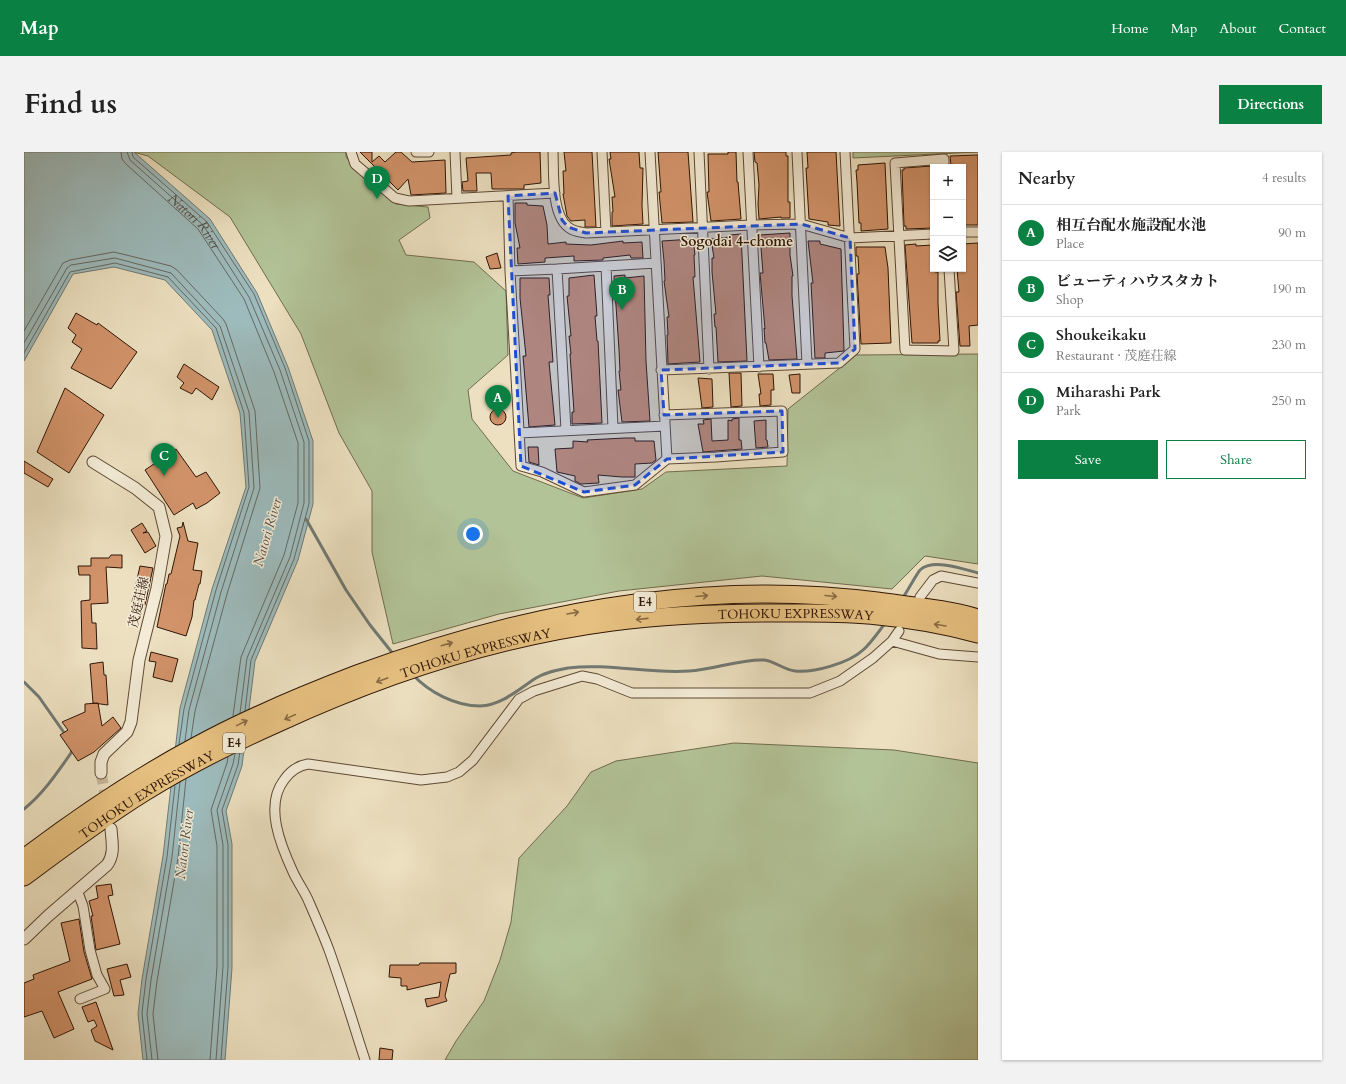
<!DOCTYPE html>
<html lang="en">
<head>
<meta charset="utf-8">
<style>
  body { margin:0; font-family:Cardo,"Noto Serif JP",serif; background:#f2f2f2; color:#222 }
  .controls { position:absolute; right:12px; top:12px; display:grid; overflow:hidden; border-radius:0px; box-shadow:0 1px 3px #0004 }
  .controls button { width:36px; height:36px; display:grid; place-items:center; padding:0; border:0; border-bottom:1px solid #e0e0e0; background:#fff; color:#222; font:20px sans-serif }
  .you { position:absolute; left:449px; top:382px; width:14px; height:14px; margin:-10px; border:3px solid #fff; border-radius:50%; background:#1a73e8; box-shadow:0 0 0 6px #1a73e833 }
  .badge { display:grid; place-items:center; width:26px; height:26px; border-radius:50%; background:#0b8043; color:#fff; font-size:13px; font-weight:700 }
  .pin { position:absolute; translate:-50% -33px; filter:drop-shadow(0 1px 2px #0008) }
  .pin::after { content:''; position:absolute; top:21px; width:14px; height:12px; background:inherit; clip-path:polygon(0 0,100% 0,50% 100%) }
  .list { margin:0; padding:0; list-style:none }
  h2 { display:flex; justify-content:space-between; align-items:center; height:52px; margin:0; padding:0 16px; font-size:17px }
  h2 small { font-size:13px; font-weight:400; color:#767676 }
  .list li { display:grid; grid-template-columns:26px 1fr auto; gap:12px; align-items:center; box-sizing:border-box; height:56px; padding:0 16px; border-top:1px solid #e0e0e0 }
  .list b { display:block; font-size:15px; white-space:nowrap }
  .list p { margin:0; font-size:13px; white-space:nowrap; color:#767676 }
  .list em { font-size:13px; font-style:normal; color:#767676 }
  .actions { display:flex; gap:8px; padding:12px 16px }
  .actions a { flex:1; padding:9px 0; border:1px solid #0b8043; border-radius:0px; text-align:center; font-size:14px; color:#0b8043 }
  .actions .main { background:#0b8043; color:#fff }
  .icon { flex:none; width:22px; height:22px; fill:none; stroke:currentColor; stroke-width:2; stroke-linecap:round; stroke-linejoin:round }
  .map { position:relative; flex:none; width:954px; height:908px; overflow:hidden; border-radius:0px }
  header { display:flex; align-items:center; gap:24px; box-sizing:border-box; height:56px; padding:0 20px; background:#0b8043; color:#fff }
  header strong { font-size:19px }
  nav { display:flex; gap:22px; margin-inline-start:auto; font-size:14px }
  .intro { display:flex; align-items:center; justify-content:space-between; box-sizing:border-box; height:96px; padding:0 24px }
  h1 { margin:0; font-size:28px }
  .button { padding:10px 18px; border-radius:0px; background:#0b8043; color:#fff; font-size:14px; font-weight:700 }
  main { display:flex; gap:24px; padding:0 24px }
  aside { flex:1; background:#fff; border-radius:0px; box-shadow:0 1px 3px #0004 }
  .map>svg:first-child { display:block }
  .green { fill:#b2c397; stroke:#706c4e }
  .water { fill:#9dbbbc; stroke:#717973 }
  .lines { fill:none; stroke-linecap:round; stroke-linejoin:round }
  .shore { stroke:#666861; stroke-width:1 }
  .stream { stroke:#717973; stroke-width:3 }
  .building { fill:#d2936a; stroke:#2f1506 }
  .tertiary-tunnel { stroke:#c6b79b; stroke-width:11; stroke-dasharray:11 5.5; stroke-linecap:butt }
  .minor-casing { stroke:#5e4834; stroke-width:11 }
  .tertiary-casing { stroke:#5e4834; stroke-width:13 }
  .motorway-casing { stroke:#2f1506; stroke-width:19 }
  .minor { stroke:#f3ebd6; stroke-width:9 }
  .tertiary { stroke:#f3ebd6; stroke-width:11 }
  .motorway { stroke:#e6c080; stroke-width:17 }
  .oneway { stroke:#8a6a43 }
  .marked { fill:#1d4ed8; fill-opacity:0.2; stroke:#1d4ed8; stroke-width:3; stroke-dasharray:8 5; stroke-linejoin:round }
  .labels { text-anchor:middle; stroke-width:3; stroke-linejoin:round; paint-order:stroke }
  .shield { fill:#f3ebd6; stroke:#6a5544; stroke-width:1 }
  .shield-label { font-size:12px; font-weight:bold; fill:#2f1506 }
  .street-label { font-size:13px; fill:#2f1506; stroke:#f3ebd6 }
  .water-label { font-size:14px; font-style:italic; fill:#564f46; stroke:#f3ebd6 }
  .neighbourhood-label { font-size:14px; font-weight:bold; fill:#2f1506; stroke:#f3ebd6 }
</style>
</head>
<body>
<header>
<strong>Map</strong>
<nav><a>Home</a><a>Map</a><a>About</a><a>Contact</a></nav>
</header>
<div class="intro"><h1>Find us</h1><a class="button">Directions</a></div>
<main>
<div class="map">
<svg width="954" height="908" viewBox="0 0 954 908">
  <rect width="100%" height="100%" fill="#ece0c0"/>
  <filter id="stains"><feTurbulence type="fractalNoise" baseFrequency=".005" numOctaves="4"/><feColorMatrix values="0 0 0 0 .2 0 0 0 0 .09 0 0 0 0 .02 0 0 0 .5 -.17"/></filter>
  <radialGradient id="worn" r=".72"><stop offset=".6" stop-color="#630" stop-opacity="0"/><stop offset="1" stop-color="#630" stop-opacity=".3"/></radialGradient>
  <path class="green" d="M109 0H322V5L334 20 372 52 404 55 406 66 375 88 382 103 450 110 482 139 484 203 444 238 448 267 489 319 559 346 618 337 642 320 763 314 764 257 832 203 954 202V412L901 404 868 437 738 424 595 439 475 462 369 492 348 400V339L315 281 277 182 206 65 124 4Z
    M829 0H954L829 6Z
    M710 591 870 598 954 611V908H421L432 889 460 849 476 808 487 770 495 706 543 654 567 620 592 609Z"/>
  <path class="water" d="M0 0H110L186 67 233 141 264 215 289 289V352L274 408 231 509 218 614 202 659 208 692V816L201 908H119L114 862 118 827 139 704 156 556 188 437 222 335 216 261 188 178 141 128 90 115 49 122 0 209Z"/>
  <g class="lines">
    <g class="shore">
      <path d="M97 0 98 7 102 12 174 77 220 147 250 220 274 291V351L260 403 217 505 209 564"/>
      <path id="s1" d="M103 0 106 8 179 73 225 145 256 218 280 290V351L266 405 223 506 216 561"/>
      <path d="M108 0 109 5 183 70 230 142 261 216 285 289V352L270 407 227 508 221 559"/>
      <path d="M0 179 39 111 46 108 90 100 147 114 153 118 199 167 202 172 231 259 236 336 203 442 171 559 167 586"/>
      <path d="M0 191 43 116 47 113 91 106 147 121 196 174 225 260 230 336 197 440 165 558 161 589"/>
      <path d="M0 201 46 120 91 111 144 125 192 176 220 261 225 335 192 438 160 557 155 592"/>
      <path d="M123 908 118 861 122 827 143 705 151 634"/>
      <path d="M128 908 123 862 127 828 148 705 156 630"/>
      <path d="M134 908 129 862 133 829 154 706 162 627"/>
      <path d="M186 908 193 815V694L187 658 203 611 204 605"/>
      <path d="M192 908 199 815V693L193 658 209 612 211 602"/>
      <path d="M197 908 204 815V693L198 658 214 613 216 599"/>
    </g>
    <path class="stream" d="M282 367 322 438 346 473 370 503
      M878 447C883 440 892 423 896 418 909 406 939 417 954 421
      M389 523C405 540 431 554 456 554 478 553 495 537 512 526 522 520 533 518 544 516 584 511 625 522 665 519 690 518 714 507 740 508 751 509 760 518 771 519 790 521 825 511 839 498 848 490 855 479 862 470
      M0 530 15 545 41 582
      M0 657C19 642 33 621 47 601L48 597"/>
  </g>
  <path class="building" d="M336 0H348V10L355 4 361 10 372 0H377L388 10 421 8 422 41 387 43 384 27 374 38Z
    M492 0H516L517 31 500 33V37H468L467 21H452L453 39H439L438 30 444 29 442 6 487 3V1Z
    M540 0H568L572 75H561V68L547 69 543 64 539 42H540L539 19H542Z
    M586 0H615L616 16H619L618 54 619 72 588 74V60H589L588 45H591L585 7H587Z
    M634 0H664L669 70 638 71 635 40H637Z
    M704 0H712L713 30H714L717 67 687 69 683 40H685L684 2H704Z
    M730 0H762V4H764V50H766V66H757V65L735 67 734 52 735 33 733 11 731 10Z
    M783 0H812L816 74 804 73V70L785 67 782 16H784Z
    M954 3V73H939V15H929V12L927 13 926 4Z
    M861 11 864 77 837 79V71H835L833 30 832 18H834V13Z
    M908 14 909 76 882 77V74H880L878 18H880V16Z
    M491 51H503V53L519 54 523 73 524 92 542 90V92L567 93 599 89V91L618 90 619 106H607L606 103 579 106V108L550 109V104L521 106V110L494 112 493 96H496L491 71Z
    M766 81V103L769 124H768V144L773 207 745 208 742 191H741L740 176 741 177 736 121H739L736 83Z
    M717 82 723 209 694 210 692 175H691L690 162H692L688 120V106H690L687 87 706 85V83Z
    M669 87 671 103H670L671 125H669L676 210 644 212 643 183H644L643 165H645L640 129H641L640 109 638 89Z
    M784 89H796V92L817 97 820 199 801 201V206H791L787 131H789Z
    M954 91V173L945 174 946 194H936L932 140H935L933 117H939V92Z
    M892 92V94L909 93V117H911V120H914V151L916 189H914V191H888L881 93Z
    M832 95H861L864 116 867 191 837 192 833 122H835L834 104H832Z
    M473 101 477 116 466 117 462 105Z
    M570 123 573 164H571L573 189H574L578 271 548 272V260H550L546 202H547L545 184H547L543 144H545V126Z
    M601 123V126L620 124 622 209 626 269 598 270 594 238H597L595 219H596L595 198 590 124Z
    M496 126H525L526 143H524L529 210H525L531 273 505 275 499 204H502L496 146Z
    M52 161 73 173 74 171 113 200 87 237 47 216 58 197 48 190 52 183 44 176Z
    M160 212 195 235 188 248 172 236 168 242 156 236 160 231 153 225Z
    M705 221H717L718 254 707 255Z
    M734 222H749L750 238H747V253L736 254 735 242H737Z
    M776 222V241H768L765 223Z
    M674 226 688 227 689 255 678 256Z
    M41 236 80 263 45 321 13 300Z
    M466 265a8 8 0 1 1 16 0a8 8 0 1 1-16 0Z
    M715 266V288H717L718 297 679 300 674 272H680L679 268 687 267 688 289 704 288V268L708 269V267Z
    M742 268V288H743L744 295 732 296 730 269Z
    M601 286H611V289H630L632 308 628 311 611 312V325H598L574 323 575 331 557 332 551 329V324L533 320 531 297 549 296V289L564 290 563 288Z
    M504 295H514L515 313 505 310Z
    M152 297 172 325 182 320 196 341 183 351 172 357 169 351 150 363 121 318Z
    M0 309 29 327 24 335 0 321Z
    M159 370 164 389 174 391 169 418 178 419 176 432H175L171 448H170L168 465 162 484 133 475 142 432H143L145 422H147L156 384 153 376 158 375Z
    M118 371 123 379 119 381 124 380 132 394 121 401 107 378Z
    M87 403H98V416L82 415 84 451 67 452 68 471H72L73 497 58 496 57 449 66 448V423H55L54 414H67V406H85Z
    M116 414 129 416 121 453 108 450Z
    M127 500 154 507 148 530 129 525 132 510 125 509Z
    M79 510 80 523H82L84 553 69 551 66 512Z
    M74 551 78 574 89 565 97 576 70 600 54 609 36 583 44 578 38 570 61 560V552Z
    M87 732 89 743 84 744 96 792 72 798 67 764H69L65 749 74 746 72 734Z
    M55 767 60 800 68 827 34 840 50 877 30 886 18 859 0 865V831L10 827 9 823 46 809 37 771Z
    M396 811H432V821L426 822 421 844 423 849 403 855 401 847 415 845 417 830 383 838V834H377V826L365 825 366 813H395Z
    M103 812 107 825 96 828 100 843 90 844 83 817Z
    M72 850 79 870 89 898 71 889 67 878 73 874 70 868 64 870 58 855Z
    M356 896 369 898 368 908H355Z"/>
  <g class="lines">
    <path class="tertiary-tunnel" d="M77 621 83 652"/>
    <g class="minor-casing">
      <path id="minor" d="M327 0 331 12 371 46 385 49 531 41
        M392 0H405
        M431 0 433 46
        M529 0C530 20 527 62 544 75 550 80 556 80 562 81L727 73 777 72 826 86 909 82
        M578 0 582 80
        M626 0 643 307
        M675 0 685 217
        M724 0 735 215
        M773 0 783 212
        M920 15V7L871 11 881 198 930 199 925 117
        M484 44 486 119 497 314 518 320 560 340 611 333 643 307 692 305 759 300 758 259 640 263
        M939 80H954
        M582 114 632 111
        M486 119 533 117
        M637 218 815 211 831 197 821 0
        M542 278 533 117 582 114 589 276
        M495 281 641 274
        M896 445 909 428 917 424 954 431
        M868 489 915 502 954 505
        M53 738 59 754 66 798 73 823 81 837 56 847
        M341 908C329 871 318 834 305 798 299 782 292 766 285 750 281 740 274 731 269 720 257 694 240 654 260 628 266 619 273 614 284 612L397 628 423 625 435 620 449 608 495 547 510 539 558 524 573 527 608 541H786L816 529 849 506 868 489 875 479"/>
    </g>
    <g class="tertiary-casing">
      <path id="tertiary" d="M69 310 111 336 135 355 142 384 133 436 115 508 107 570 103 580 80 602 77 610V621
        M0 787 24 764 83 713C91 702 88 690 87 677"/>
    </g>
    <g class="motorway-casing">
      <g id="motorway">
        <path d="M0 706C54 665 110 627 170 595 223 566 278 543 333 522 499 461 677 426 853 449 887 454 921 456 954 466"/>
        <path id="s2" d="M0 725C39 696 79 666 121 640 163 614 207 592 252 572 358 523 473 485 588 470 644 463 701 461 757 461 789 461 822 460 854 464 887 467 921 473 954 482"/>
      </g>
    </g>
    <use href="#minor" class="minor"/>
    <use href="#tertiary" class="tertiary"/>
    <use href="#motorway" class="motorway"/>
  </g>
  <defs><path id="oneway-shaft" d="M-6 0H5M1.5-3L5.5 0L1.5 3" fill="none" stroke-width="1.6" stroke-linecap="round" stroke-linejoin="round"/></defs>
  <g class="oneway">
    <use href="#oneway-shaft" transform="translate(678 444) rotate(-5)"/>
    <use href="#oneway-shaft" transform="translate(807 444) rotate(5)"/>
    <use href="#oneway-shaft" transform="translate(549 461) rotate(-10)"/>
    <use href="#oneway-shaft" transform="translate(618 467) rotate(174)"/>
    <use href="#oneway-shaft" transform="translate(916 473) rotate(-171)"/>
    <use href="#oneway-shaft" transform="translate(423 492) rotate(-16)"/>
    <use href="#oneway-shaft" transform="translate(358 528) rotate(160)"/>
    <use href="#oneway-shaft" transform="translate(266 565) rotate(155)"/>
    <use href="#oneway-shaft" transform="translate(218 571) rotate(-26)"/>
  </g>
  <path class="marked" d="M531 41 538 68 544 75 562 81 777 72 826 86 831 197 815 211 637 218 640 263 758 259 759 300 643 307 611 333 560 340 497 314 484 44Z"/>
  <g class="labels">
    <g class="shield">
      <rect x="610" y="440" width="22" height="20" rx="3"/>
      <rect x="199" y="581" width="22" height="20" rx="3"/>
    </g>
    <g class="shield-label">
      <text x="621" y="454">E4</text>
      <text x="210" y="595">E4</text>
    </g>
    <g class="street-label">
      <text transform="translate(114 450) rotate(-77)" y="5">茂庭荘線</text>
      <text dy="5" stroke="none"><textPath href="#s2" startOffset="832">TOHOKU EXPRESSWAY</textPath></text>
      <text dy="5" stroke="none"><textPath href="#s2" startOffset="508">TOHOKU EXPRESSWAY</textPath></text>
      <text dy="5" stroke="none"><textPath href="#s2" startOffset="148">TOHOKU EXPRESSWAY</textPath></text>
    </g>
    <g class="water-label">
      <text dy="5" stroke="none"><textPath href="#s1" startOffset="98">Natori River</textPath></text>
      <text transform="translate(243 380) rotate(-74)" y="5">Natori River</text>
      <text transform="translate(160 692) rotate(-83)" y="5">Natori River</text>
    </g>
    <g class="neighbourhood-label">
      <text x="713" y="94">Sogodai 4-chome</text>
    </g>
  </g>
  <rect width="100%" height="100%" filter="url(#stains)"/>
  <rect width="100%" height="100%" fill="url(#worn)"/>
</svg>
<div class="controls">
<button>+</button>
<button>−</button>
<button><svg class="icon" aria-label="layers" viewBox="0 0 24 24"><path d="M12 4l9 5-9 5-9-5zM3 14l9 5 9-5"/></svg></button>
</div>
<div class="you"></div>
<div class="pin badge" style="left:474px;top:266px">A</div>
<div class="pin badge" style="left:598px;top:158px">B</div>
<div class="pin badge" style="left:140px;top:324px">C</div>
<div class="pin badge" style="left:353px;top:47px">D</div>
</div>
<aside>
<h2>Nearby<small>4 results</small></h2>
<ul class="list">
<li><span class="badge">A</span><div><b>相互台配水施設配水池</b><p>Place</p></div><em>90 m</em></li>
<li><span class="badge">B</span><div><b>ビューティハウスタカト</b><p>Shop</p></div><em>190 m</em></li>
<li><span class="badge">C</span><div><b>Shoukeikaku</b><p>Restaurant · 茂庭荘線</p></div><em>230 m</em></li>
<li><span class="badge">D</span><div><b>Miharashi Park</b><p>Park</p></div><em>250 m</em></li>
</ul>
<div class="actions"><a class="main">Save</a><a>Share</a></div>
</aside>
</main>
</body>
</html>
